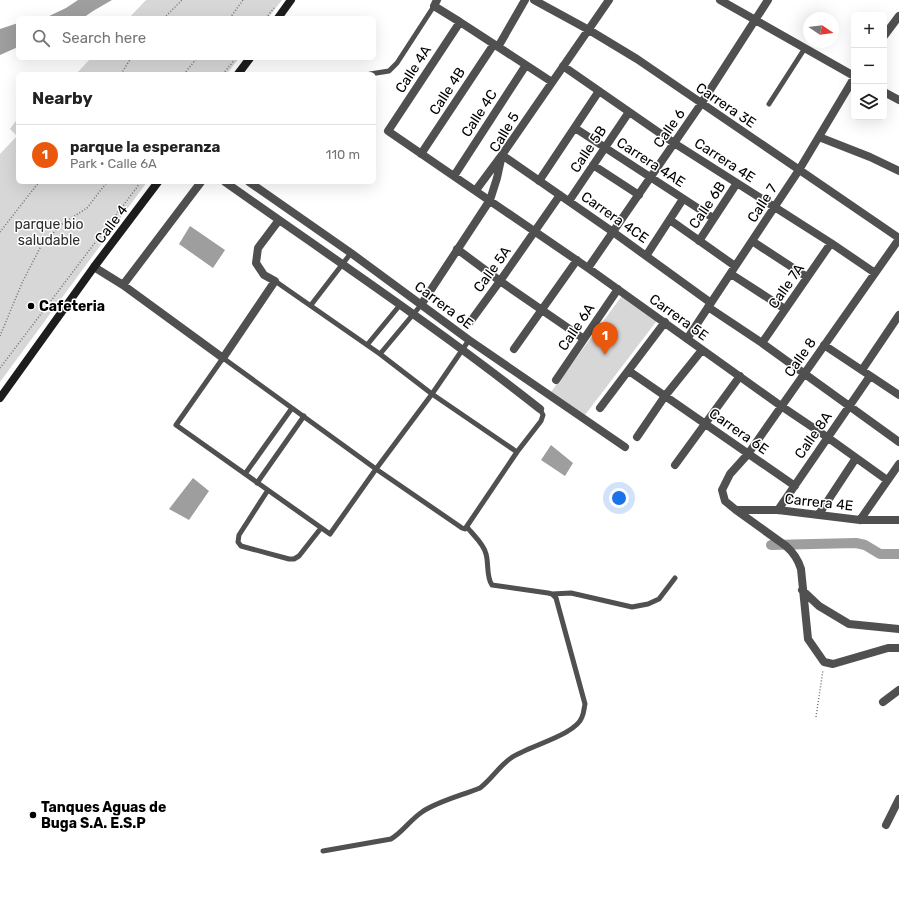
<!DOCTYPE html>
<html lang="en">
<head>
<meta charset="utf-8">
<style>
  body { margin:0; font-family:Rubik,sans-serif; background:#f2f2f2; color:#222 }
  .controls { position:absolute; right:12px; top:12px; display:grid; overflow:hidden; border-radius:6px; box-shadow:0 4px 16px #0002 }
  .controls button { width:36px; height:36px; display:grid; place-items:center; padding:0; border:0; border-bottom:1px solid #e0e0e0; background:#fff; color:#222; font:20px sans-serif }
  .compass { position:absolute; left:803px; top:12px; width:36px; height:36px; border-radius:50%; background:#fff; box-shadow:0 4px 16px #0002; rotate:103deg }
  .you { position:absolute; left:619px; top:498px; width:14px; height:14px; margin:-10px; border:3px solid #fff; border-radius:50%; background:#1a73e8; box-shadow:0 0 0 6px #1a73e833 }
  .badge { display:grid; place-items:center; width:26px; height:26px; border-radius:50%; background:#ea580c; color:#fff; font-size:13px; font-weight:700 }
  .pin { position:absolute; translate:-50% -33px; filter:drop-shadow(0 1px 2px #0008) }
  .pin::after { content:''; position:absolute; top:21px; width:14px; height:12px; background:inherit; clip-path:polygon(0 0,100% 0,50% 100%) }
  .list { margin:0; padding:0; list-style:none }
  h2 { display:flex; justify-content:space-between; align-items:center; height:52px; margin:0; padding:0 16px; font-size:17px }
  h2 small { font-size:13px; font-weight:400; color:#767676 }
  .list li { display:grid; grid-template-columns:26px 1fr auto; gap:12px; align-items:center; box-sizing:border-box; height:60px; padding:0 16px; border-top:1px solid #e0e0e0 }
  .list b { display:block; font-size:15px; white-space:nowrap }
  .list p { margin:0; font-size:13px; white-space:nowrap; color:#767676 }
  .list em { font-size:13px; font-style:normal; color:#767676 }
  .icon { flex:none; width:22px; height:22px; fill:none; stroke:currentColor; stroke-width:2; stroke-linecap:round; stroke-linejoin:round }
  .map { position:relative; flex:none; width:899px; height:903px; overflow:hidden }
  .search { position:absolute; background:#fff; box-shadow:0 4px 16px #0002; left:16px; top:16px; width:360px; height:44px; display:flex; align-items:center; gap:10px; box-sizing:border-box; padding:0 14px; border-radius:6px; color:#767676; font-size:15px }
  .panel { position:absolute; background:#fff; box-shadow:0 4px 16px #0002; left:16px; top:72px; width:360px; height:112px; border-radius:6px }
  .map>svg:first-child { display:block }
  .green { fill:#d7d7d7 }
  .water { fill:#9e9e9e }
  .lines { fill:none; stroke-linecap:round; stroke-linejoin:round }
  .canal { stroke:#9e9e9e; stroke-width:10 }
  .path { stroke:#727272; stroke-width:1.5; stroke-dasharray:1 2; stroke-linecap:butt }
  .lane { stroke:#505050; stroke-width:5 }
  .street { stroke:#505050; stroke-width:8 }
  .secondary { stroke:#1d1d1d; stroke-width:8 }
  .poi-dot { fill:#000; stroke:#fff; stroke-width:1.5 }
  .labels { text-anchor:middle; stroke-width:3; stroke-linejoin:round; paint-order:stroke }
  .street-label { font-size:14px; fill:#000; stroke:#fff }
  .park-label { font-size:14px; fill:#2e2e2e; stroke:#fff }
  .poi-label { font-size:14px; font-weight:bold; fill:#000; stroke:#fff; text-anchor:start }
</style>
</head>
<body>
<div class="map">
<svg width="899" height="903" viewBox="0 0 899 903">
  <rect width="100%" height="100%" fill="#fff"/>
  <path class="green" d="M146 0H282L268 18H129Z
    M91 58H239L227 74H76Z
    M18 118V182H147L0 382V154L17 136 10 129Z
    M624 293 659 318 585 415 551 392Z"/>
  <path class="water" d="M78 0H112L93 11 83 18H45L66 8Z
    M18 23V47L0 55V29Z
    M190 226 225 250 213 268 179 244Z
    M551 445 573 463 565 476 541 460Z
    M193 478 209 491 189 520 169 509Z"/>
  <g class="lines">
    <path class="canal" d="M771 545 856 543 865 545 880 554H899"/>
    <path class="path" d="M164 18 182 0
      M230 18 243 0
      M266 18 274 8
      M121 74 131 58
      M184 74 197 58
      M223 74 236 58
      M0 232 39 182
      M0 336 22 283 41 246 62 224 87 208 107 182
      M0 368 141 182
      M816 717 823 670"/>
    <path class="lane" d="M370 74 389 71 397 63 434 6
      M769 104 805 48
      M275 281 380 354 432 394 517 452 541 421 543 415 540 409
      M311 305 351 253
      M469 340 432 394 376 469 462 528 465 529 517 452
      M367 345 400 305
      M380 354 421 305
      M223 358 376 469 330 534 176 425Z
      M245 474 292 408
      M257 483 304 416
      M268 490 239 535 238 542 241 546 289 559H294L299 556 321 528
      M552 594 571 593 632 607 648 604 659 599 675 578
      M323 851 391 839C403 832 410 820 422 812 436 802 463 795 480 788 492 779 499 766 511 758 528 746 576 735 582 717 584 713 584 708 585 704L556 598 552 594 548 593 492 585C486 577 489 564 486 554 484 544 473 535 467 527"/>
    <path class="street" d="M437 0 434 6 460 22 552 82
      M534 0 589 30 637 59 899 238
      M720 0 854 76
      M460 22 388 131 588 268 781 406 827 437 887 480
      M884 36 899 16
      M498 47 525 0
      M563 66 674 143 831 243 875 273
      M884 92 899 100
      M575 128 713 218
      M819 137 870 157 899 171
      M421 154 494 44
      M593 165 639 195
      M454 176 526 65
      M539 181 599 91
      M225 182C331 257 439 329 540 409
      M249 182 351 253 469 340 625 447
      M476 190 502 155 613 232 711 303
      M569 201 629 112
      M670 220 735 266
      M899 239 748 454 730 474 722 490 725 501 736 510 786 546C794 553 798 559 801 569L808 639 824 662 833 664 888 648H899
      M699 241 737 183
      M752 241 807 277
      M457 249 500 281 584 339
      M646 256 683 199
      M94 267 123 285 223 358 275 281 264 275 256 263 258 248 279 220
      M588 268 701 104 768 0
      M731 274 785 309
      M123 285 201 182
      M421 305 490 200 497 178 502 155 609 0
      M708 307 762 343 899 442
      M470 322 500 281 560 195
      M687 339 799 170 854 78
      M762 343 831 243
      M824 345 899 395
      M514 349 577 260
      M862 370 899 315
      M629 371 795 486
      M556 380 618 289
      M600 408 665 322
      M637 437 665 396 702 350
      M675 465 740 376
      M736 510H778L860 520H899
      M778 510 870 376
      M819 514 856 458
      M860 520 899 464
      M802 590 819 606 849 624 899 629
      M883 702 899 690
      M886 825 899 799"/>
    <path class="secondary" d="M278 18 291 0
      M238 74 250 58
      M0 398 94 267 158 182"/>
  </g>
  <g class="poi-dot">
    <circle cx="31" cy="306" r="4"/>
    <circle cx="33" cy="815" r="4"/>
  </g>
  <g class="labels">
    <g class="street-label">
      <text transform="translate(413 69) rotate(-57)" y="5">Calle 4A</text>
      <text transform="translate(447 91) rotate(-57)" y="5">Calle 4B</text>
      <text transform="translate(726 105) rotate(34)" y="5">Carrera 3E</text>
      <text transform="translate(479 113) rotate(-57)" y="5">Calle 4C</text>
      <text transform="translate(669 128) rotate(-55)" y="5">Calle 6</text>
      <text transform="translate(504 132) rotate(-59)" y="5">Calle 5</text>
      <text transform="translate(588 149) rotate(-56)" y="5">Calle 5B</text>
      <text transform="translate(725 160) rotate(33)" y="5">Carrera 4E</text>
      <text transform="translate(651 162) rotate(33)" y="5">Carrera 4AE</text>
      <text transform="translate(762 203) rotate(-57)" y="5">Calle 7</text>
      <text transform="translate(707 205) rotate(-56)" y="5">Calle 6B</text>
      <text transform="translate(615 217) rotate(35)" y="5">Carrera 4CE</text>
      <text transform="translate(111 224) rotate(-53)" y="5">Calle 4</text>
      <text transform="translate(492 269) rotate(-54)" y="5">Calle 5A</text>
      <text transform="translate(786 286) rotate(-55)" y="5">Calle 7A</text>
      <text transform="translate(444 305) rotate(37)" y="5">Carrera 6E</text>
      <text transform="translate(679 317) rotate(36)" y="5">Carrera 5E</text>
      <text transform="translate(576 327) rotate(-56)" y="5">Calle 6A</text>
      <text transform="translate(800 357) rotate(-55)" y="5">Calle 8</text>
      <text transform="translate(739 431) rotate(35)" y="5">Carrera 6E</text>
      <text transform="translate(813 435) rotate(-55)" y="5">Calle 8A</text>
      <text transform="translate(819 502) rotate(6)" y="5">Carrera 4E</text>
    </g>
    <g class="park-label">
      <text x="49" y="229">parque bio<tspan x="49" dy="16">saludable</tspan></text>
    </g>
    <g class="poi-label">
      <text x="39" y="311">Cafeteria</text>
      <text x="41" y="812">Tanques Aguas de<tspan x="41" dy="16">Buga S.A. E.S.P</tspan></text>
    </g>
  </g>
</svg>
<div class="controls">
<button>+</button>
<button>−</button>
<button><svg class="icon" aria-label="layers" viewBox="0 0 24 24"><path d="M12 4l9 5-9 5-9-5zM3 14l9 5 9-5"/></svg></button>
</div>
<svg class="compass" viewBox="-18 -18 36 36"><path d="M0-13l5 13h-10z" fill="#e53935"/><path d="M0 13l5-13h-10z" fill="#767676"/></svg>
<div class="you"></div>
<div class="pin badge" style="left:605px;top:355px">1</div>
<div class="search"><svg class="icon" aria-label="search" viewBox="0 0 24 24"><circle cx="10" cy="10" r="6"/><path d="M15 15l6 6"/></svg>Search here</div>
<section class="panel">
<h2>Nearby<small></small></h2>
<ul class="list">
<li><span class="badge">1</span><div><b>parque la esperanza</b><p>Park · Calle 6A</p></div><em>110 m</em></li>
</ul>
</section>
</div>
</body>
</html>
